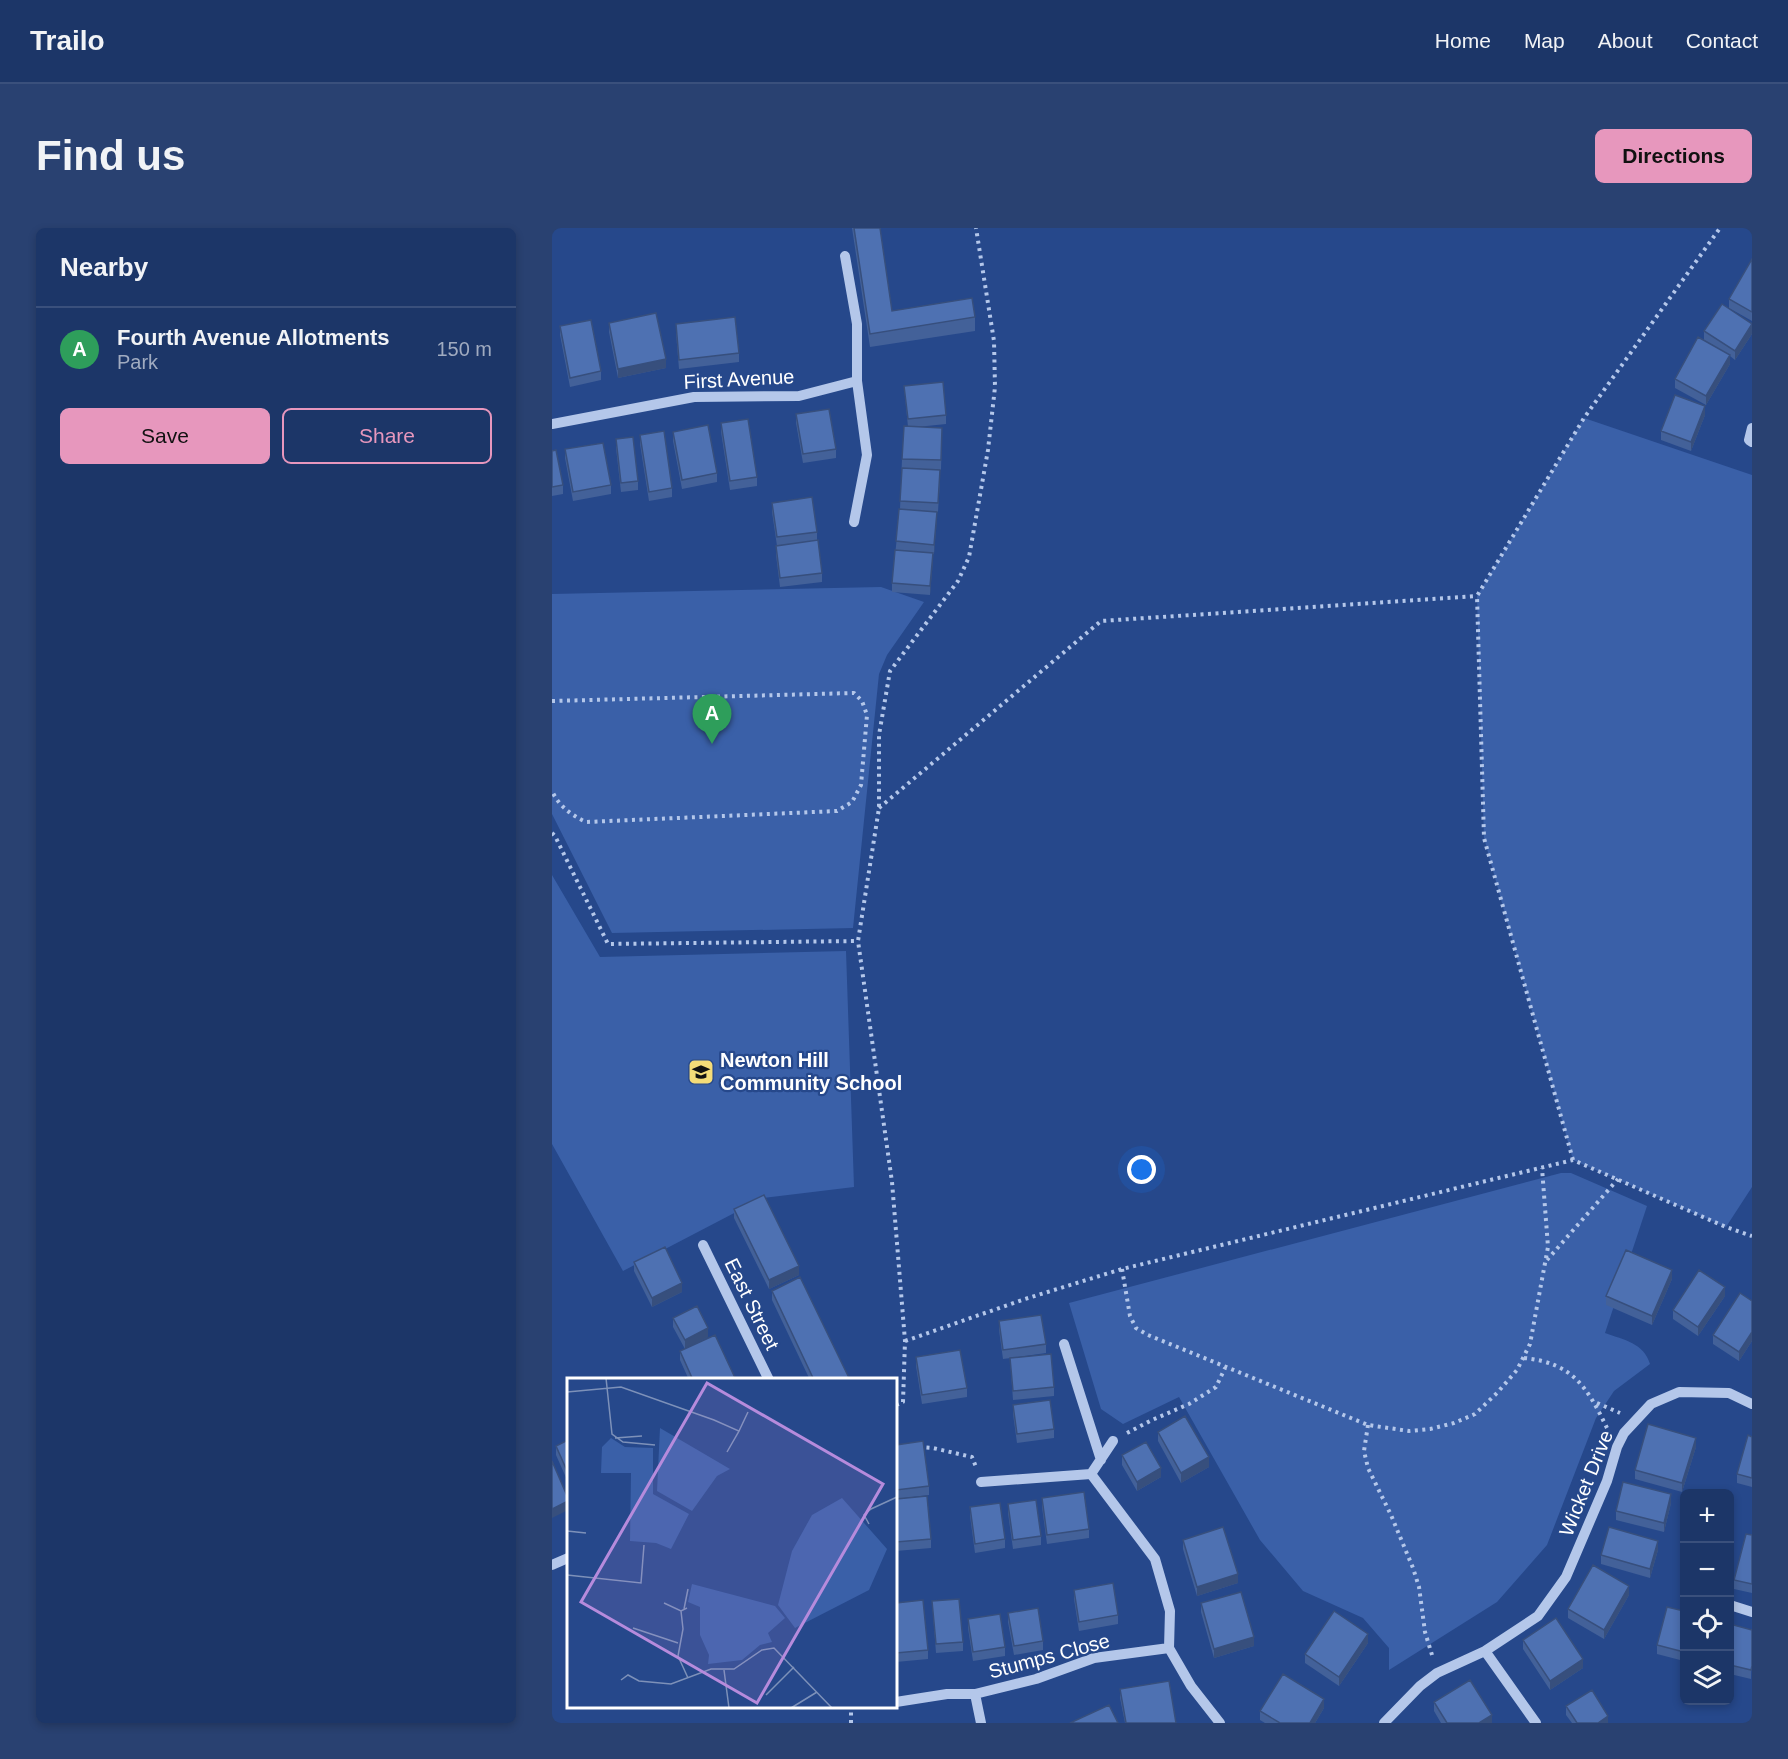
<!DOCTYPE html>
<html lang="en">
<head>
<meta charset="utf-8">
<style>
  body { margin:0; font-family:Helvetica,sans-serif; background:#294171; color:#f1f3f6 }
  .controls { position:absolute; right:18px; bottom:18px; display:grid; overflow:hidden; border-radius:9px; box-shadow:0 3px 9px #0003 }
  .controls button { width:54px; height:54px; display:grid; place-items:center; padding:0; border:0; border-bottom:2px solid #3a507c; background:#1c3668; color:#f1f3f6; font:30px sans-serif }
  .you { position:absolute; left:590px; top:942px; width:21px; height:21px; margin:-15px; border:4px solid #fff; border-radius:50%; background:#1a73e8; box-shadow:0 0 0 9px #1a73e833 }
  .badge { display:grid; place-items:center; width:39px; height:39px; border-radius:50%; background:#e797bd; color:#fff; font-size:20px; font-weight:700 }
  .pin { position:absolute; translate:-50% -50px; filter:drop-shadow(0 2px 3px #0008) }
  .pin::after { content:''; position:absolute; top:32px; width:21px; height:18px; background:inherit; clip-path:polygon(0 0,100% 0,50% 100%) }
  .list { margin:0; padding:0; list-style:none }
  h2 { display:flex; justify-content:space-between; align-items:center; height:78px; margin:0; padding:0 24px; font-size:26px }
  h2 small { font-size:20px; font-weight:400; color:#a0abc0 }
  .list li { display:grid; grid-template-columns:39px 1fr auto; gap:18px; align-items:center; box-sizing:border-box; height:84px; padding:0 24px; border-top:2px solid #3a507c }
  .list b { display:block; font-size:22px; white-space:nowrap }
  .list p { margin:0; font-size:20px; white-space:nowrap; color:#a0abc0 }
  .list em { font-size:20px; font-style:normal; color:#a0abc0 }
  .actions { display:flex; gap:12px; padding:18px 24px }
  .actions a { flex:1; padding:14px 0; border:2px solid #e797bd; border-radius:9px; text-align:center; font-size:21px; color:#e797bd }
  .actions .main { background:#e797bd; color:#111 }
  .icon { flex:none; width:33px; height:33px; fill:none; stroke:currentColor; stroke-width:2; stroke-linecap:round; stroke-linejoin:round }
  .map { position:relative; flex:none; width:1200px; height:1495px; overflow:hidden; border-radius:9px }
  header { display:flex; align-items:center; gap:36px; box-sizing:border-box; height:84px; padding:0 30px; background:#1c3668; border-bottom:2px solid #3a507c }
  header strong { font-size:28px }
  nav { display:flex; gap:33px; margin-inline-start:auto; font-size:21px }
  .intro { display:flex; align-items:center; justify-content:space-between; box-sizing:border-box; height:144px; padding:0 36px }
  h1 { margin:0; font-size:42px }
  .button { padding:15px 27px; border-radius:9px; background:#e797bd; color:#111; font-size:21px; font-weight:700 }
  main { display:flex; gap:36px; padding:0 36px }
  aside { flex:1; background:#1c3668; border-radius:9px; box-shadow:0 3px 9px #0003 }
  .map>svg:first-child { display:block }
  .green { fill:#3a60a8 }
  .lines { fill:none; stroke-linecap:round; stroke-linejoin:round }
  .path { stroke:#b4c7ea; stroke-width:4; stroke-dasharray:3 4.5; stroke-linecap:butt }
  .minor { stroke:#b4c7ea; stroke-width:10 }
  .wall { fill:#436199 }
  .shaded-wall { fill:#374f7d }
  .building { fill:#4e71b2; stroke:#374f7d; stroke-width:1.5 }
  .labels { text-anchor:middle; stroke-width:4.5; stroke-linejoin:round; paint-order:stroke }
  .street-label { font-size:20px; fill:#fff; stroke:#26488b }
  .poi-label { font-size:20px; font-weight:bold; fill:#fff; stroke:#26488b; text-anchor:start }
  .inset-road { fill:none; stroke:#7d91b9; stroke-width:1.5 }
  .view { fill:#b68bdc; fill-opacity:0.15; stroke:#b68bdc; stroke-width:3 }
  .inset-edge { fill:none; stroke:#fff; stroke-width:3 }
</style>
</head>
<body>
<header>
<strong>Trailo</strong>
<nav><a>Home</a><a>Map</a><a>About</a><a>Contact</a></nav>
</header>
<div class="intro"><h1>Find us</h1><a class="button">Directions</a></div>
<main>
<aside>
<h2>Nearby<small></small></h2>
<ul class="list">
<li><span class="badge" style="background:#2e9e5b">A</span><div><b>Fourth Avenue Allotments</b><p>Park</p></div><em>150 m</em></li>
</ul>
<div class="actions"><a class="main">Save</a><a>Share</a></div>
</aside>
<div class="map">
<svg width="1200" height="1495" viewBox="0 0 1200 1495">
  <rect width="100%" height="100%" fill="#26488b"/>
  <path class="green" d="M1032 190 1200 247V959L1174 999 1021 932 932 610 925 368Z
    M329 359 372 374 335 427 327 446 301 700 60 705 0 586V366Z
    M0 647 48 729 294 723 302 959 211 970 71 1043 0 916Z
    M1009 945H1019L1095 978 1053 1105C1072 1112 1092 1115 1098 1136L1062 1163 1044 1190 995 1317 945 1374 837 1442V1420L811 1390 751 1363 708 1312 627 1169 571 1196 549 1181 517 1075Z"/>
  <g class="lines">
    <path class="path" d="M0 473 302 465 310 473 315 487 309 557 300 574 285 583 34 594C19 587 7 578 0 563
      M327 580 549 393 925 368
      M0 605 3 608 56 716 306 713
      M1021 932 932 610 925 368 1032 190 1168 0
      M995 1032 1066 951
      M570 1041 578 1088 584 1100 596 1107 816 1197 857 1203 878 1201 902 1195 923 1186 945 1165 965 1142 978 1116 996 1019 990 940
      M353 1113 473 1071 570 1041 1021 932 1174 999 1200 1008
      M972 1130C1021 1135 1035 1159 1055 1200
      M1045 1175 1068 1185
      M344 1177 351 1174 353 1113 340 954 306 713 327 580V507L338 443 406 353 417 329 436 222 443 159 442 113 424 0
      M816 1197 812 1223 816 1240 839 1287 861 1340 867 1359 873 1404 880 1427
      M575 1205 600 1192 637 1176 664 1159 673 1140
      M367 1219 381 1220 420 1229 424 1239
      M299 1495V1478"/>
    <path class="minor" d="M293 28 305 96V153
      M0 196 142 169 247 168 305 153 315 227 302 294
      M1200 200 1197 212 1200 214
      M151 1017 217 1152
      M512 1116 549 1232
      M539 1246 603 1331 618 1383 617 1420 639 1458 668 1495
      M429 1254 539 1246 561 1213
      M0 1337 16 1330
      M1178 1377 1200 1384
      M933 1423 984 1495
      M423 1466 429 1495
      M344 1474 395 1466H423L484 1451 542 1430 617 1420
      M832 1495 868 1458 885 1445 933 1423 986 1388 1014 1349 1055 1253 1065 1219 1072 1205 1099 1176 1127 1164 1177 1165 1200 1176"/>
  </g>
  <path class="wall" d="M300 0H328L340 83 423 89V103L318 119Z
    M1200 31V93L1177 80V71Z
    M57 95 114 140 66 150 57 104Z
    M124 96 187 125V134L127 141 124 105Z
    M1200 96V106L1183 132 1178 128V136L1154 177 1123 160V151L1161 117 1152 112V103Z
    M8 98 49 143V152L18 159 8 107Z
    M352 158 394 187V196L365 199 390 200 389 242 352 240 388 251 386 284H385L382 326H381L378 367 340 364V355L348 281 350 231 356 199Z
    M244 186 284 221V230L251 235 244 195Z
    M1153 187 1139 223 1109 212V203Z
    M169 195 205 249V258L178 262 169 204Z
    M121 204 165 245V254L130 261 121 213Z
    M88 207 120 260V269L97 273 88 216Z
    M64 211 86 253V262L69 264 64 220Z
    M13 221 59 257V266L21 273 13 230Z
    M0 223 11 257V266L0 268Z
    M220 275 265 304V312L270 345V354L228 359 224 327 225 318 220 284Z
    M182 981 247 1047 217 1061 182 990Z
    M82 1034 130 1064 100 1079 82 1043Z
    M1120 1051 1100 1097 1054 1077V1068Z
    M220 1063 298 1152H258L220 1072Z
    M1173 1068 1146 1108 1121 1091V1082Z
    M1200 1073V1113L1187 1133 1161 1116V1107Z
    M121 1090 156 1109 133 1121 121 1099Z
    M447 1093 494 1116V1125L451 1131 447 1102Z
    M128 1123 184 1152H137L128 1132Z
    M364 1129 415 1160V1169L370 1176 364 1138Z
    M458 1130 502 1159V1168L461 1172Z
    M461 1177 502 1201V1210L465 1215 461 1186Z
    M606 1204 657 1239 629 1255 606 1213Z
    M1200 1209V1259L1185 1255V1246Z
    M16 1212V1254L4 1227V1218Z
    M344 1217 377 1258V1267L352 1270 379 1311V1320L344 1323Z
    M1144 1219 1130 1264 1083 1251V1242Z
    M570 1227 609 1249 585 1263 570 1237Z
    M490 1270 537 1301V1310L495 1316 490 1279Z
    M1119 1275 1112 1304 1064 1292V1283Z
    M456 1276 489 1308V1317L461 1321 456 1285Z
    M418 1279 453 1311V1320L423 1325 418 1288Z
    M1200 1307V1365L1182 1361V1352Z
    M631 1312 686 1355 645 1368 631 1321Z
    M1106 1322 1098 1350 1049 1336V1327Z
    M522 1362 566 1387V1396L527 1403 522 1371Z
    M1077 1367 1052 1411 1016 1390V1381Z
    M380 1373 411 1414V1423L384 1425Z
    M344 1375 376 1422V1431L344 1434Z
    M649 1375 702 1418 662 1430 649 1384Z
    M1132 1383V1433L1105 1426V1417Z
    M456 1385 491 1413V1422L462 1427 456 1394Z
    M416 1391 453 1419V1428L421 1433 416 1400Z
    M1178 1396 1200 1402 1199 1451 1178 1446Z
    M971 1412 1031 1440 998 1462 971 1421Z
    M816 1415 787 1458 753 1435V1426Z
    M568 1461 624 1495H573L568 1470Z
    M882 1474 940 1495H889L882 1483Z
    M1014 1478 1056 1495H1020L1014 1487Z
    M772 1480 763 1495H713L708 1492V1483Z"/>
  <path class="shaded-wall" d="M1200 97V106L1183 132V123Z
    M1178 127V136L1154 177V168Z
    M114 131V140L66 150V141Z
    M1153 178V187L1139 223V214Z
    M385 284V293L382 326V317Z
    M381 325V334L378 367V358Z
    M247 1038V1047L217 1061V1052Z
    M1120 1042V1051L1100 1097V1088Z
    M130 1055V1064L100 1079V1070Z
    M1173 1059V1068L1146 1108V1099Z
    M156 1100V1109L133 1121V1112Z
    M1200 1104V1113L1187 1133V1124Z
    M1144 1210V1219L1130 1264V1255Z
    M657 1229V1239L629 1255V1245Z
    M609 1240V1249L585 1263V1254Z
    M1119 1266V1275L1112 1304V1295Z
    M16 1273V1282L0 1290V1281Z
    M1106 1313V1322L1098 1350V1341Z
    M686 1346V1355L645 1368V1359Z
    M1077 1358V1367L1052 1411V1402Z
    M816 1406V1415L787 1458V1449Z
    M702 1409V1418L662 1430V1421Z
    M1031 1431V1440L998 1462V1453Z
    M772 1471V1480L763 1495H758Z
    M940 1487V1495H927Z
    M1056 1488V1495H1046Z"/>
  <path class="building" d="M302 0H328L340 83 420 70 423 89 318 106Z
    M1200 31V84L1177 71Z
    M1170 76 1200 96 1183 123 1152 103Z
    M104 85 114 131 66 141 57 95Z
    M183 89 187 125 127 132 124 96Z
    M39 92 49 143 18 150 8 98Z
    M1146 109 1178 127 1154 168 1123 151Z
    M391 154 394 187 356 191 352 158Z
    M1123 167 1153 178 1139 214 1109 203Z
    M277 181 284 221 251 226 244 186Z
    M196 191 205 249 178 253 169 195Z
    M156 197 165 245 130 252 121 204Z
    M352 198 390 200 389 232 350 231Z
    M112 203 120 260 97 264 88 207Z
    M81 209 86 253 69 255 64 211Z
    M51 215 59 257 21 264 13 221Z
    M4 222 11 257 0 259V223Z
    M350 240 388 242 386 275 348 273Z
    M260 269 265 304 225 309 220 275Z
    M347 281 385 284 382 317 344 313Z
    M266 312 270 345 228 350 224 318Z
    M343 322 381 325 378 358 340 355Z
    M212 967 247 1038 217 1052 182 981Z
    M113 1019 130 1055 100 1070 82 1034Z
    M1074 1022 1120 1042 1100 1088 1054 1068Z
    M1147 1042 1173 1059 1146 1099 1121 1082Z
    M248 1049 298 1152H262L220 1063Z
    M1188 1065 1200 1073V1104L1187 1124 1161 1107Z
    M145 1078 156 1100 133 1112 121 1090Z
    M489 1087 494 1116 451 1122 447 1093Z
    M163 1107 184 1152H141L128 1123Z
    M408 1122 415 1160 370 1167 364 1129Z
    M499 1126 502 1159 461 1163 458 1130Z
    M498 1172 502 1201 465 1206 461 1177Z
    M633 1188 657 1229 629 1245 606 1204Z
    M1096 1196 1144 1210 1130 1255 1083 1242Z
    M1196 1207 1200 1209V1250L1185 1246Z
    M16 1212V1245L4 1218Z
    M371 1213 377 1258 344 1262V1217Z
    M594 1214 609 1240 585 1254 570 1227Z
    M0 1233 16 1270V1273L0 1281Z
    M1071 1254 1119 1266 1112 1295 1064 1283Z
    M532 1264 537 1301 495 1307 490 1270Z
    M375 1268 379 1311 344 1314V1271Z
    M484 1272 489 1308 461 1312 456 1276Z
    M448 1275 453 1311 423 1316 418 1279Z
    M671 1299 686 1346 645 1359 631 1312Z
    M1057 1299 1106 1313 1098 1341 1049 1327Z
    M1194 1306 1200 1307V1356L1182 1352Z
    M1041 1337 1077 1358 1052 1402 1016 1381Z
    M561 1355 566 1387 527 1394 522 1362Z
    M689 1364 702 1409 662 1421 649 1375Z
    M407 1371 411 1414 384 1416 380 1373Z
    M371 1372 376 1422 344 1425V1375Z
    M1115 1379 1132 1383V1424L1105 1417Z
    M486 1380 491 1413 462 1418 456 1385Z
    M782 1383 816 1406 787 1449 753 1426Z
    M448 1386 453 1419 421 1424 416 1391Z
    M1004 1390 1031 1431 998 1453 971 1412Z
    M1178 1396 1200 1402V1438L1199 1442 1178 1437Z
    M731 1446 772 1471 758 1495H728L708 1483Z
    M918 1452 940 1487 927 1495H895L882 1474Z
    M617 1453 624 1495H574L568 1461Z
    M1040 1462 1056 1488 1046 1495H1025L1014 1478Z
    M557 1477 566 1495H518Z"/>
  <defs>
    <g id="school-square" transform="scale(1.35)"><rect x="-9" y="-9" width="18" height="18" rx="4" fill="#f4dc78" stroke="#26488b"/><path d="M0-5L7-2L0 1L-7-2ZM-4 1L0 2.5L4 1V4Q0 6-4 4Z" fill="#111"/></g>
  </defs>
  <g fill-rule="evenodd">
    <use href="#school-square" x="149" y="844"/>
  </g>
  <g class="labels">
    <g class="street-label">
      <text transform="translate(187 151) rotate(-3)" y="7">First Avenue</text>
      <text transform="translate(200 1076) rotate(64)" y="7">East Street</text>
      <text transform="translate(1034 1255) rotate(-68)" y="7">Wicket Drive</text>
      <text transform="translate(497 1428) rotate(-15)" y="7">Stumps Close</text>
    </g>
    <g class="poi-label">
      <text x="168" y="839">Newton Hill<tspan x="168" dy="23">Community School</tspan></text>
    </g>
  </g>
  <g transform="translate(15 1150)">
    <rect width="330" height="330" fill="#26488b"/>
    <path d="M93 50 163 91 150 98 125 133 90 113ZM44 60 58 69 86 70V116L122 136 104 171 89 165 63 163 64 95H34L35 69ZM275 120 320 171 302 212 228 250 211 227 225 173 245 137ZM125 206 208 228 218 240 201 255 205 264 193 267 175 282 141 286 142 277 133 257V229L121 224Z" fill="#3a60a8"/>
    <path class="inset-road" d="M39 0 45 56 56 64 88 67M0 14 54 9 147 42 172 53 160 74M172 53 181 34M48 60 75 58M302 146 297 137 304 131 330 119M0 153 19 155M0 197 74 205 77 167M97 225 114 233 120 230M117 231 121 211M114 233 116 251 111 278 121 300M66 250 111 265M157 292 162 330M54 302 61 297 72 303 104 306 144 291H167L195 272 207 270 265 330M199 317 227 289M224 330 250 314"/>
    <path class="view" d="M140 5 316 106 190 325 14 224Z"/>
    <rect width="330" height="330" class="inset-edge"/>
  </g>
</svg>
<div class="controls">
<button>+</button>
<button>−</button>
<button><svg class="icon" aria-label="locate" viewBox="0 0 24 24"><circle cx="12" cy="12" r="6"/><path d="M12 2v4M12 18v4M2 12h4M18 12h4"/></svg></button>
<button><svg class="icon" aria-label="layers" viewBox="0 0 24 24"><path d="M12 4l9 5-9 5-9-5zM3 14l9 5 9-5"/></svg></button>
</div>
<div class="you"></div>
<div class="pin badge" style="left:160px;top:516px;background:#2e9e5b">A</div>
</div>
</main>
</body>
</html>
